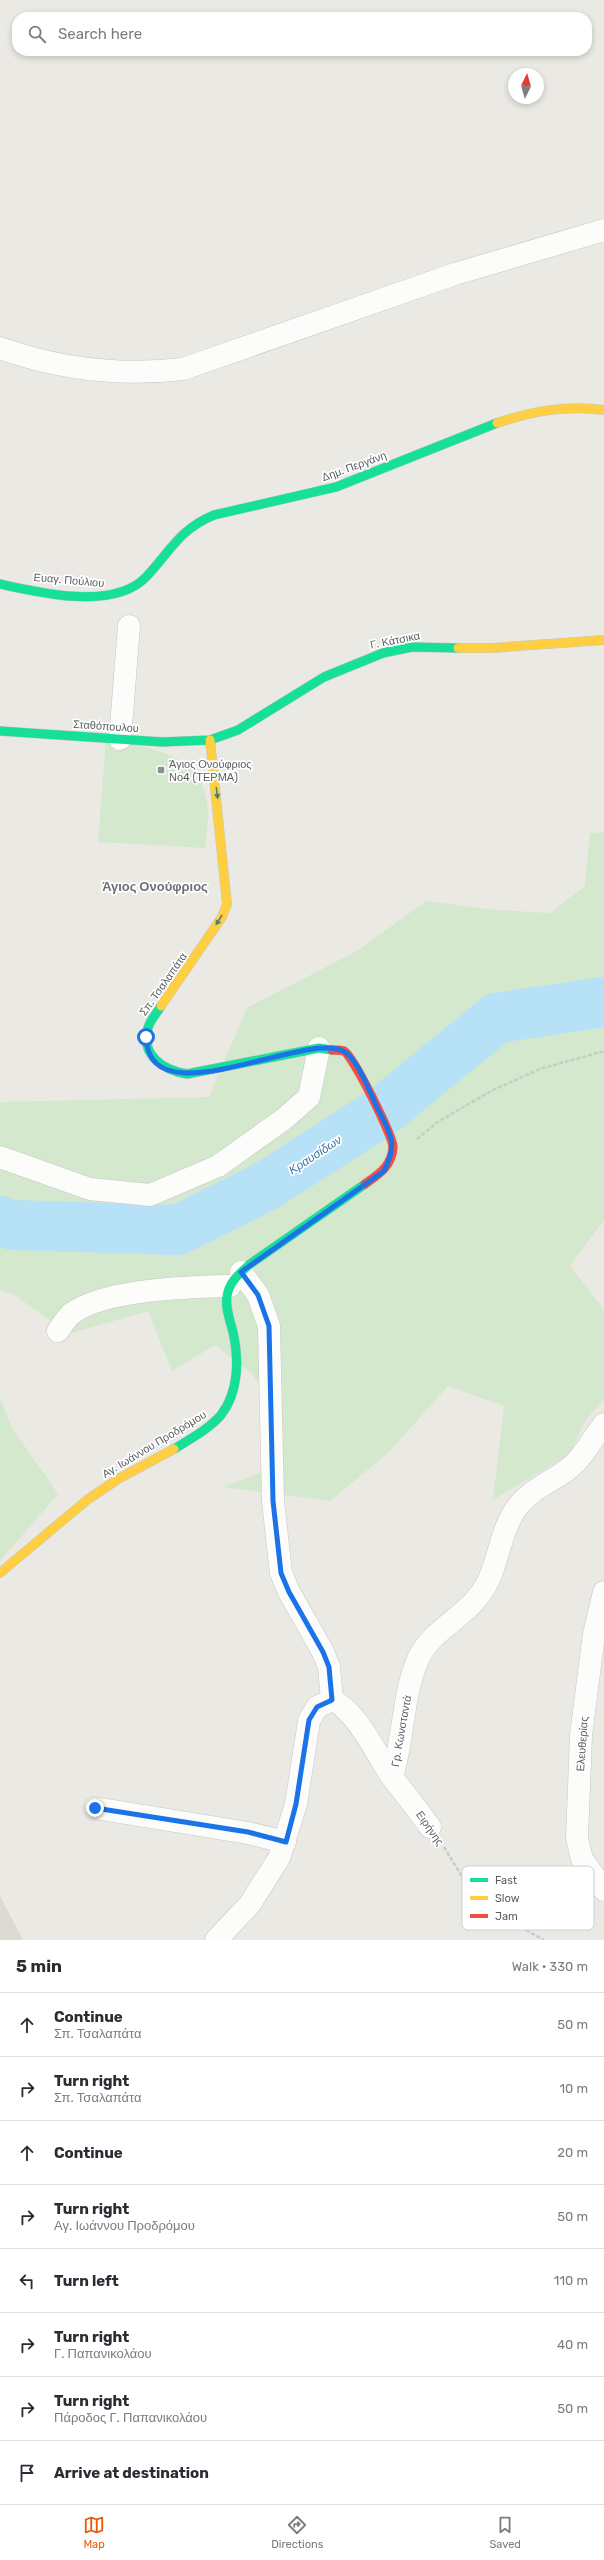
<!DOCTYPE html>
<html lang="en">
<head>
<meta charset="utf-8">
<style>
  body { margin:0; font-family:Rubik,sans-serif; background:#f7f7f7; color:#2b2b33 }
  .compass { position:absolute; left:508px; top:68px; width:36px; height:36px; border-radius:50%; background:#fff; box-shadow:0 2px 6px #0003; rotate:5deg }
  .stop { position:absolute; width:12px; height:12px; margin:-9px; border:3px solid #1a73e8; border-radius:50%; background:#fff }
  .stop.end { background:#1a73e8; border-color:#fff; box-shadow:0 1px 4px #0008 }
  .list { margin:0; padding:0; list-style:none }
  h2 { display:flex; justify-content:space-between; align-items:center; height:52px; margin:0; padding:0 16px; font-size:17px }
  h2 small { font-size:13px; font-weight:400; color:#7c7c81 }
  .list li { display:grid; grid-template-columns:26px 1fr auto; gap:12px; align-items:center; box-sizing:border-box; height:64px; padding:0 16px; border-top:1px solid #e1e1e2 }
  .list b { display:block; font-size:15px; white-space:nowrap }
  .list p { margin:0; font-size:13px; white-space:nowrap; color:#7c7c81 }
  .list em { font-size:13px; font-style:normal; color:#7c7c81 }
  .icon { flex:none; width:22px; height:22px; fill:none; stroke:currentColor; stroke-width:2; stroke-linecap:round; stroke-linejoin:round }
  .map { position:relative; flex:none; width:604px; height:1940px; overflow:hidden }
  .search { position:absolute; background:#fff; box-shadow:0 2px 6px #0003; left:12px; right:12px; top:12px; height:44px; display:flex; align-items:center; gap:10px; box-sizing:border-box; padding:0 14px; border-radius:16px; color:#7c7c81; font-size:15px }
  .sheet { height:564px; background:#fff }
  nav { display:flex; justify-content:space-around; align-items:center; box-sizing:border-box; height:56px; border-top:1px solid #e1e1e2; background:#fff; font-size:11px; color:#7c7c81 }
  nav a { display:grid; justify-items:center; gap:2px }
  nav .on { color:#ea580c }
  .map>svg:first-child { display:block }
  .education { fill:#ddd9d3 }
  .green { fill:#d3e8cd }
  .lines { fill:none; stroke-linecap:round; stroke-linejoin:round }
  .river { stroke:#b6e1f7; stroke-width:50 }
  .street-casing { stroke:#c7c7c7; stroke-width:23 }
  .fast-casing { stroke:#c8c8c8; stroke-width:10 }
  .slow-casing { stroke:#c8c8c8; stroke-width:10 }
  .jam-casing { stroke:#c8c8c8; stroke-width:10 }
  .path { stroke:#c7ccc8; stroke-width:2.5; stroke-dasharray:4 2; stroke-linecap:butt }
  .street { stroke:#fcfcfb; stroke-width:22 }
  .fast { stroke:#16e098; stroke-width:9 }
  .slow { stroke:#ffcf43; stroke-width:9 }
  .jam { stroke:#f24e42; stroke-width:9 }
  .oneway { fill:#497f70 }
  .route { stroke:#1a73e8; stroke-width:5 }
  .poi-dot { fill:#8d8f90; stroke:#fff; stroke-width:1.5 }
  .labels { text-anchor:middle; stroke-width:3.5; stroke-linejoin:round; paint-order:stroke }
  .street-label { font-size:11px; fill:#5a5f63; stroke:#fff }
  .poi-label { font-size:11px; fill:#5a5f63; stroke:#fff; text-anchor:start }
  .water-label { font-size:12px; font-style:italic; fill:#357aad; stroke:#fff }
  .quarter-label { font-size:13px; font-weight:bold; fill:#6a7175; stroke:#fff }
  .key { fill:#fff; stroke:#cecfd0; stroke-width:1 }
  .key-label { font-size:11px; fill:#5a5f63 }
</style>
</head>
<body>
<div class="map">
<svg width="604" height="1940" viewBox="0 0 604 1940">
  <rect width="100%" height="100%" fill="#ebe9e4"/>
  <path class="education" d="M0 1896 23 1940H0Z"/>
  <path class="green" d="M106 739C152 749 208 753 208 814 208 825 206 837 205 848L98 842Z
    M604 832V1220L570 1266 604 1309V1398L584 1423 570 1454 493 1500 504 1406 448 1386 388 1453 330 1501 223 1487 282 1464 281 1413 251 1373 215 1345 172 1371 148 1311 68 1334 16 1296 0 1290V1102L209 1097 247 1008 357 951 426 901 495 910 550 913 585 886 590 833Z
    M0 1398 12 1428 58 1494 0 1561Z"/>
  <g class="lines">
    <path class="river" d="M0 1221 13 1225 178 1230 266 1186 383 1111 497 1018 604 1002"/>
    <g class="street-casing">
      <path id="street" d="M0 348C59 369 121 376 183 369L455 274 604 230
        M120 739 129 626
        M0 1157 90 1189 150 1195 218 1166 284 1119 309 1097 319 1048
        M241 1272 258 1295 269 1326 273 1501 281 1573 289 1592 323 1652 329 1667 332 1700
        M58 1331C62 1325 66 1319 71 1314 103 1289 190 1287 230 1286
        M604 1592 594 1634 581 1735 577 1838 582 1859 604 1890
        M332 1700C356 1709 377 1756 392 1777 405 1794 418 1810 430 1827
        M392 1777C404 1738 402 1697 418 1659 431 1631 460 1620 478 1597 500 1570 497 1534 518 1506 532 1488 554 1481 571 1467 585 1455 593 1437 604 1424
        M95 1808 248 1833 285 1842
        M216 1940 250 1904 279 1858 296 1804 309 1721 317 1707 332 1700"/>
    </g>
    <g class="fast-casing">
      <path id="fast" d="M0 584C41 593 115 611 147 576 171 550 180 529 214 515L336 487 497 423
        M0 731 162 742 210 740 238 730 324 677 383 653 412 647 458 648
        M161 1006C157 1013 150 1020 148 1028 140 1055 163 1070 187 1074L319 1048 332 1050
        M174 1449C190 1439 209 1429 221 1415 239 1392 239 1359 233 1332 230 1320 225 1308 227 1296 229 1282 240 1273 250 1264L365 1184"/>
    </g>
    <g class="slow-casing">
      <path id="slow" d="M497 423C533 411 566 405 604 410
        M458 648H492L604 640
        M161 1006 222 917 227 904 210 740
        M0 1573 87 1500 118 1479 174 1449"/>
    </g>
    <g class="jam-casing">
      <path id="jam" d="M332 1050C335 1050 341 1050 344 1051 353 1056 393 1136 393 1147 392 1166 379 1174 365 1184"/>
    </g>
    <path class="path" d="M417 1139 439 1121 493 1090 540 1069 604 1051
      M444 1847 474 1896 488 1909 544 1940"/>
    <use href="#street" class="street"/>
    <use href="#fast" class="fast"/>
    <use href="#slow" class="slow"/>
    <use href="#jam" class="jam"/>
  </g>
  <defs><path id="oneway-solid" d="M-6-.8H1V-3.2L6.5 0L1 3.2V.8H-6Z"/></defs>
  <g class="oneway">
    <use href="#oneway-solid" transform="translate(217 793) rotate(83)"/>
    <use href="#oneway-solid" transform="translate(219 920) rotate(121)"/>
  </g>
  <g class="lines">
    <path class="route" d="M95 1808 248 1832 286 1842 296 1804 309 1720 317 1707 332 1700 329 1667 323 1652 289 1592 281 1573 273 1501 269 1326 258 1295 241 1272 384 1171C399 1142 390 1134 377 1107 370 1093 357 1057 343 1051 302 1031 149 1120 146 1037"/>
  </g>
  <rect class="poi-dot" x="157" y="766" width="8" height="8" rx="2"/>
  <g class="labels">
    <g class="street-label">
      <text transform="translate(354 466) rotate(-20)" y="4">Δημ. Περγάνη</text>
      <text transform="translate(69 580) rotate(5)" y="4">Ευαγ. Πούλιου</text>
      <text transform="translate(395 640) rotate(-11)" y="4">Γ. Κάτσικα</text>
      <text transform="translate(106 726) rotate(4)" y="4">Σταθόπουλου</text>
      <text transform="translate(163 984) rotate(-55)" y="4">Σπ. Τσαλαπάτα</text>
      <text transform="translate(154 1444) rotate(-31)" y="4">Αγ. Ιωάννου Προδρόμου</text>
      <text transform="translate(401 1731) rotate(-80)" y="4">Γρ. Κωνσταντά</text>
      <text transform="translate(582 1744) rotate(-86)" y="4">Ελευθερίας</text>
      <text transform="translate(430 1828) rotate(55)" y="4">Ειρήνης</text>
    </g>
    <g class="poi-label">
      <text x="169" y="768">Άγιος Ονούφριος<tspan x="169" dy="13">Νο4 (ΤΕΡΜΑ)</tspan></text>
    </g>
    <g class="water-label">
      <text transform="translate(315 1155) rotate(-33)" y="4">Κραυσίδων</text>
    </g>
    <g class="quarter-label">
      <text x="155" y="891">Άγιος Ονούφριος</text>
    </g>
  </g>
  <rect x="462" y="1866" width="132" height="64" rx="6" class="key"/>
  <rect x="470" y="1878" width="18" height="4" fill="#16e098"/>
  <rect x="470" y="1896" width="18" height="4" fill="#ffcf43"/>
  <rect x="470" y="1914" width="18" height="4" fill="#f24e42"/>
  <g class="key-label">
    <text x="495" y="1884">Fast</text>
    <text x="495" y="1902">Slow</text>
    <text x="495" y="1920">Jam</text>
  </g>
</svg>
<svg class="compass" viewBox="-18 -18 36 36"><path d="M0-13l5 13h-10z" fill="#e53935"/><path d="M0 13l5-13h-10z" fill="#7c7c81"/></svg>
<div class="stop" style="left:146px;top:1037px"></div>
<div class="stop end" style="left:95px;top:1808px"></div>
<div class="search"><svg class="icon" aria-label="search" viewBox="0 0 24 24"><circle cx="10" cy="10" r="6"/><path d="M15 15l6 6"/></svg>Search here</div>
</div>
<section class="sheet">
<h2>5 min<small>Walk · 330 m</small></h2>
<ul class="list">
<li><svg class="icon" aria-label="ahead" viewBox="0 0 24 24"><path d="M12 20V5M6 11l6-6 6 6"/></svg><div><b>Continue</b><p>Σπ. Τσαλαπάτα</p></div><em>50 m</em></li>
<li><svg class="icon" aria-label="right" viewBox="0 0 24 24"><path d="M7 20v-9h11M14 6l5 5-5 5"/></svg><div><b>Turn right</b><p>Σπ. Τσαλαπάτα</p></div><em>10 m</em></li>
<li><svg class="icon" aria-label="ahead" viewBox="0 0 24 24"><path d="M12 20V5M6 11l6-6 6 6"/></svg><div><b>Continue</b></div><em>20 m</em></li>
<li><svg class="icon" aria-label="right" viewBox="0 0 24 24"><path d="M7 20v-9h11M14 6l5 5-5 5"/></svg><div><b>Turn right</b><p>Αγ. Ιωάννου Προδρόμου</p></div><em>50 m</em></li>
<li><svg class="icon" aria-label="left" viewBox="0 0 24 24"><path d="M17 20v-9H6M10 6l-5 5 5 5"/></svg><div><b>Turn left</b></div><em>110 m</em></li>
<li><svg class="icon" aria-label="right" viewBox="0 0 24 24"><path d="M7 20v-9h11M14 6l5 5-5 5"/></svg><div><b>Turn right</b><p>Γ. Παπανικολάου</p></div><em>40 m</em></li>
<li><svg class="icon" aria-label="right" viewBox="0 0 24 24"><path d="M7 20v-9h11M14 6l5 5-5 5"/></svg><div><b>Turn right</b><p>Πάροδος Γ. Παπανικολάου</p></div><em>50 m</em></li>
<li><svg class="icon" aria-label="arrive" viewBox="0 0 24 24"><path d="M6 21V4h12l-3 4 3 4H6"/></svg><div><b>Arrive at destination</b></div></li>
</ul>
</section>
<nav>
<a class="on"><svg class="icon" aria-label="map" viewBox="0 0 24 24"><path d="M3 6l6-2 6 2 6-2v14l-6 2-6-2-6 2zM9 4v14M15 6v14"/></svg>Map</a>
<a><svg class="icon" aria-label="directions" viewBox="0 0 24 24"><path d="M12 3l9 9-9 9-9-9zM9 14v-3h6M13 9l2 2-2 2"/></svg>Directions</a>
<a><svg class="icon" aria-label="saved" viewBox="0 0 24 24"><path d="M7 4h10v16l-5-4-5 4z"/></svg>Saved</a>
</nav>
</body>
</html>
